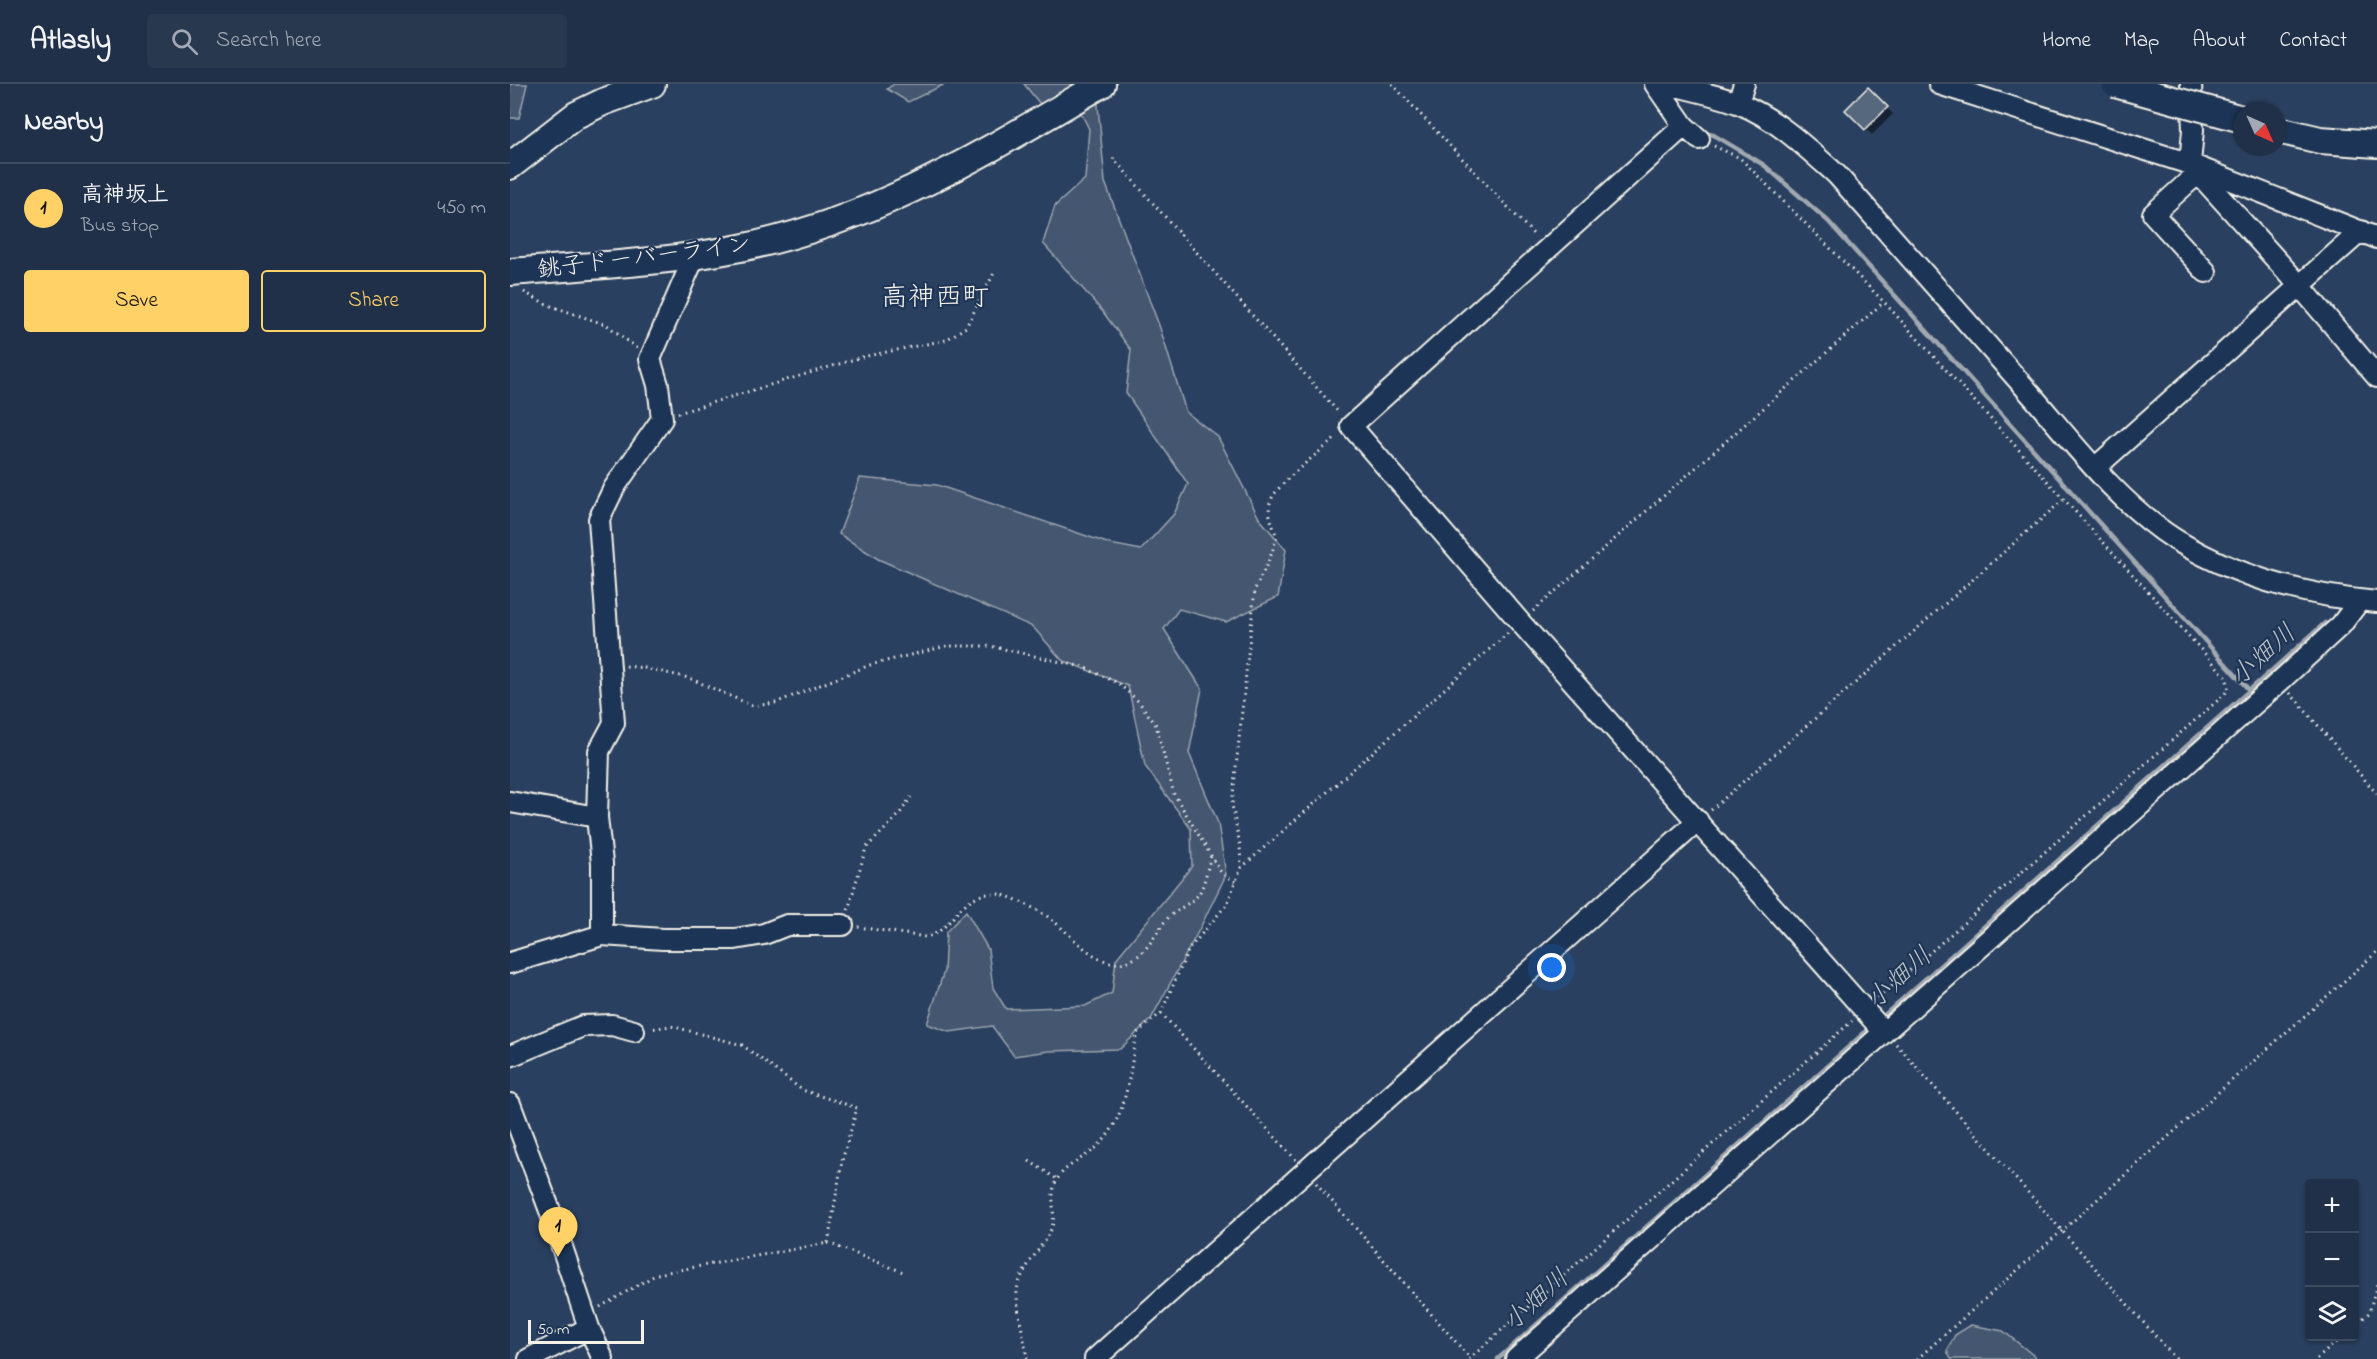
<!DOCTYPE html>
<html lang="en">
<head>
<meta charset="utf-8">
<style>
  body { margin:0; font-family:"Indie Flower","Klee One",sans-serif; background:#28384f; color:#f1f3f6 }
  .controls { position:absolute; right:18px; bottom:18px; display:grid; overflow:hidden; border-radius:6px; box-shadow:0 2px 4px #0004 }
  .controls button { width:54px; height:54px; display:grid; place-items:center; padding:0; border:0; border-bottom:2px solid #3d4b60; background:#203048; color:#f1f3f6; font:30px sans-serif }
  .compass { position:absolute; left:1723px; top:18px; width:54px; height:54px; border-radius:50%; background:#203048; box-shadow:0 2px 4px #0004; rotate:135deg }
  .scale { position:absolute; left:18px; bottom:15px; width:116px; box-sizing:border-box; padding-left:6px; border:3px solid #f4f1e8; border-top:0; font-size:16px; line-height:21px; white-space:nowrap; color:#f4f1e8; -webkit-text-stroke:4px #1d3557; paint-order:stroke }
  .you { position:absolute; left:1042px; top:884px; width:21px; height:21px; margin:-15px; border:4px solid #fff; border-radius:50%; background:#1a73e8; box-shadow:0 0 0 9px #1a73e833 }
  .badge { display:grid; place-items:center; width:39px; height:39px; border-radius:50%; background:#ffd166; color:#111; font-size:20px; font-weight:700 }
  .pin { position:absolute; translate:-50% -50px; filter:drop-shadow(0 2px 3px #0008) }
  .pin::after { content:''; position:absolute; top:32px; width:21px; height:18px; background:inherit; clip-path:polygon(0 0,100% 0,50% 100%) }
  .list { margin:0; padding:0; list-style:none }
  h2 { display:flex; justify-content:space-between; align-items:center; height:78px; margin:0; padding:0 24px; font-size:26px }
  h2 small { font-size:20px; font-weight:400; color:#a2a9b4 }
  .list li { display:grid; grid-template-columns:39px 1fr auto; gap:18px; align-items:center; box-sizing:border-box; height:90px; padding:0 24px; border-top:2px solid #3d4b60 }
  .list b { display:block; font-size:22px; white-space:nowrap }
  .list p { margin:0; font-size:20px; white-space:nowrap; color:#a2a9b4 }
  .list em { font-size:20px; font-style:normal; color:#a2a9b4 }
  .actions { display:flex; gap:12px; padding:18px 24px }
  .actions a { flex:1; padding:14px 0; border:2px solid #ffd166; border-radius:6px; text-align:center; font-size:21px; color:#ffd166 }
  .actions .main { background:#ffd166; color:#111 }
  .icon { flex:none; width:33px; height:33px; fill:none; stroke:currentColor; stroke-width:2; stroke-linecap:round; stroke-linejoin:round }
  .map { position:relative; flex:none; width:1867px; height:1275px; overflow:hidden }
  header { display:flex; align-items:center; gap:36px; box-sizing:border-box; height:84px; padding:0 30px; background:#203048; border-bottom:2px solid #3d4b60 }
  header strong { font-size:28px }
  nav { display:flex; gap:33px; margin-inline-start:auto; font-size:21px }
  .search { width:420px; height:54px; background:#28384f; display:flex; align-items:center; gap:15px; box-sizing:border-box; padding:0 21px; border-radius:6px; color:#a2a9b4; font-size:22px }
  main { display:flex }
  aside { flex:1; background:#203048 }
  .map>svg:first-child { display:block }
  .green { fill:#445771; stroke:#9ca4ac; stroke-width:1.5 }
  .shadow { fill:#0007 }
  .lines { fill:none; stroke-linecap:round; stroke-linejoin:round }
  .stream { stroke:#a1a8b0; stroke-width:4.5 }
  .building { fill:#56677d; stroke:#f4f1e8; stroke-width:1.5 }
  .minor-casing { stroke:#f4f1e8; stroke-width:24 }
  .major-casing { stroke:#f4f1e8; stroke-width:30 }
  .path { stroke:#f4f1e8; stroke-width:3; stroke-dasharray:1.5 4.5; stroke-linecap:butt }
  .minor { stroke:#1d3557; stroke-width:20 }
  .major { stroke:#1d3557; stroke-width:26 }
  .major-bridge-casing { stroke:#f4f1e8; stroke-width:30; stroke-linecap:butt }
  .major-bridge { stroke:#1d3557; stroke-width:26 }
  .labels { text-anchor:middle; stroke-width:4.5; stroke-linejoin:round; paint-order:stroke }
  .street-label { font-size:24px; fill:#f4f1e8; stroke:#1d3557 }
  .water-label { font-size:26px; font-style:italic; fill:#bdc1c2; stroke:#1d3557 }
  .quarter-label { font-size:27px; fill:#f4f1e8; stroke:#1d3557 }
</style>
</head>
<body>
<header>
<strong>Atlasly</strong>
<div class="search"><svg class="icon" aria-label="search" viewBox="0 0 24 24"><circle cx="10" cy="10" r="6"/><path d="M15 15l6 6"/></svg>Search here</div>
<nav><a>Home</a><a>Map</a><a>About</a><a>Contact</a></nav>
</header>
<main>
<aside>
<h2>Nearby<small></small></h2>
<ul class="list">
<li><span class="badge">1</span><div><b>高神坂上</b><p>Bus stop</p></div><em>450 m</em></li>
</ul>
<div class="actions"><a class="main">Save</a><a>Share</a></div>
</aside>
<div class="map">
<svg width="1867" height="1275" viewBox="0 0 1867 1275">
  <rect width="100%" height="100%" fill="#2a4060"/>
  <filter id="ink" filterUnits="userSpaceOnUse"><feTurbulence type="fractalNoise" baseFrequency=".0167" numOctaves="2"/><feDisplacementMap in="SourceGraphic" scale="12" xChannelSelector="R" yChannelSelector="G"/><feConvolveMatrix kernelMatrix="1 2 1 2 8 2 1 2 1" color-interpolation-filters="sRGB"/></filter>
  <g filter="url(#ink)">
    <path class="green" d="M0 0H17L9 34H0Z
      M384 0H435L398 18 377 5Z
      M514 0H586L595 98 650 244 676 328 708 353 749 434 776 466 768 513 716 538 669 525 654 545 692 605 679 669 708 739 716 791 690 844 641 935 610 965 539 967 504 972 482 942 439 948 417 940 434 887 436 848 456 827 478 865 483 904 496 925 575 922 602 909 606 875 682 782 681 745 635 682 618 602 552 576 523 543 368 475 329 450 350 394 427 401 600 460 631 466 664 430 678 400 616 309 621 266 593 228 533 159 545 122 575 95 579 45 570 27 530 20Z
      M1461 1241 1493 1247 1528 1275H1441L1437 1267 1445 1251Z"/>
    <path class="shadow" d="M1358 6 1383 30 1362 51 1337 26Z"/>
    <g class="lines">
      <path class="stream" d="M1200 49 1254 81 1318 137 1740 607
        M1369 936 1815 539
        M988 1275 1362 942"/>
    </g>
    <path class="building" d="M1358 3 1378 23 1355 46 1335 26Z"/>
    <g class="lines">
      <g class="minor-casing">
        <path id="minor" d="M1145 0 1174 42 1189 55
          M1158 0C1181 6 1207 11 1230 20 1267 35 1297 64 1327 91 1393 166 1459 241 1525 315 1566 363 1612 422 1666 456 1727 493 1796 512 1867 518
          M1429 0 1680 80 1867 154
          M1681 0 1683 46 1680 80 1790 202 1867 293
          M1228 19 1234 0
          M1174 42 841 342 1010 538 1373 947
          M1688 89 1643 130 1696 188
          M1585 384 1851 147
          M0 718 87 733
          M92 851V779L87 733 89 667 104 639 89 435 104 404 152 335 148 301 140 275 185 171
          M0 879 92 851 153 855H225L254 850 277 841H333
          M0 972 73 942 102 941 124 947
          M0 1020 39 1124 79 1244 93 1275
          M19 1275 79 1244
          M585 1275 1188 737
          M1006 1275 1770 597 1831 541 1850 516"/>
      </g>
      <g class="major-casing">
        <path id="major" d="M1768 46 1810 56 1867 60
          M0 82 66 31 93 18 142 0
          M0 188C76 182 155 179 230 164 365 137 475 68 592 0"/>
      </g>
      <path class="path" d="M882 0 1026 153
        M1204 62 1230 74 1374 218 1717 594 1718 604 1715 610 1367 915
        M603 74 830 330
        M14 208 38 221 97 241 127 264
        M168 329 352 273 436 256 456 243 484 189
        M1023 527 1374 218
        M116 582 134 584 179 594 243 622 265 619 360 581 437 562H480L573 583 608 599 629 618 646 641 664 710 712 790 726 798
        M1780 609 1867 710
        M1201 726 1553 416
        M731 784 998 549
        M338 826 356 764 388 732 401 713
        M348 843 415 853C445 848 447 807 486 810 497 810 522 823 532 829 556 842 585 887 616 878 636 872 644 851 656 836 665 826 680 820 688 811 694 804 698 781 701 772
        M651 929 786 1076
        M1386 960 1666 1275
        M519 1077 547 1095
        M806 1099 960 1274
        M318 1159 393 1188
        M90 1223 147 1190 318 1159 332 1077 347 1024 292 1006 232 961 161 942 140 945
        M1844 1242 1859 1229 1867 1200
        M517 1275C515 1256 506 1224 507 1207 509 1185 540 1156 543 1139 545 1124 539 1107 548 1094 557 1080 575 1074 587 1063 618 1034 619 989 627 949L651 929 679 865 717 820 731 784 730 761 722 721 745 505 760 474 767 453C763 441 756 428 761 416 768 399 812 366 827 353
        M959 1275 1342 937
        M1407 1275 1867 868
        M1807 1275 1833 1252"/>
      <use href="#minor" class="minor"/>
      <use href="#major" class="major"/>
      <g class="major-bridge-casing">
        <path id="major-bridge" d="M1605 0 1732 35"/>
      </g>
      <use href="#major-bridge" class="major-bridge"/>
    </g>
  </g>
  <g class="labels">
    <g class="street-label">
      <text transform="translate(134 172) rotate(-7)" y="8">銚子ドーバーライン</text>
    </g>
    <g class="water-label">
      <text transform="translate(1752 570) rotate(-42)" y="9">小畑川</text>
      <text transform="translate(1388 893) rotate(-42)" y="9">小畑川</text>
      <text transform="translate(1025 1215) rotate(-42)" y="9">小畑川</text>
    </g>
    <g class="quarter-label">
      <text x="425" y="221">高神西町</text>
    </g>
  </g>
</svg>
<div class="controls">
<button>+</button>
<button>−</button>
<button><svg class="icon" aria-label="layers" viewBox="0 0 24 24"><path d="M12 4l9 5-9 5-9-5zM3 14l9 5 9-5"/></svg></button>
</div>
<svg class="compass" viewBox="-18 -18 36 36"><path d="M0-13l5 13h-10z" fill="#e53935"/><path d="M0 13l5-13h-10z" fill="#a2a9b4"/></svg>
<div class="scale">50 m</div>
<div class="you"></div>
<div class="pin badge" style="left:48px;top:1173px">1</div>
</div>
</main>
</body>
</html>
